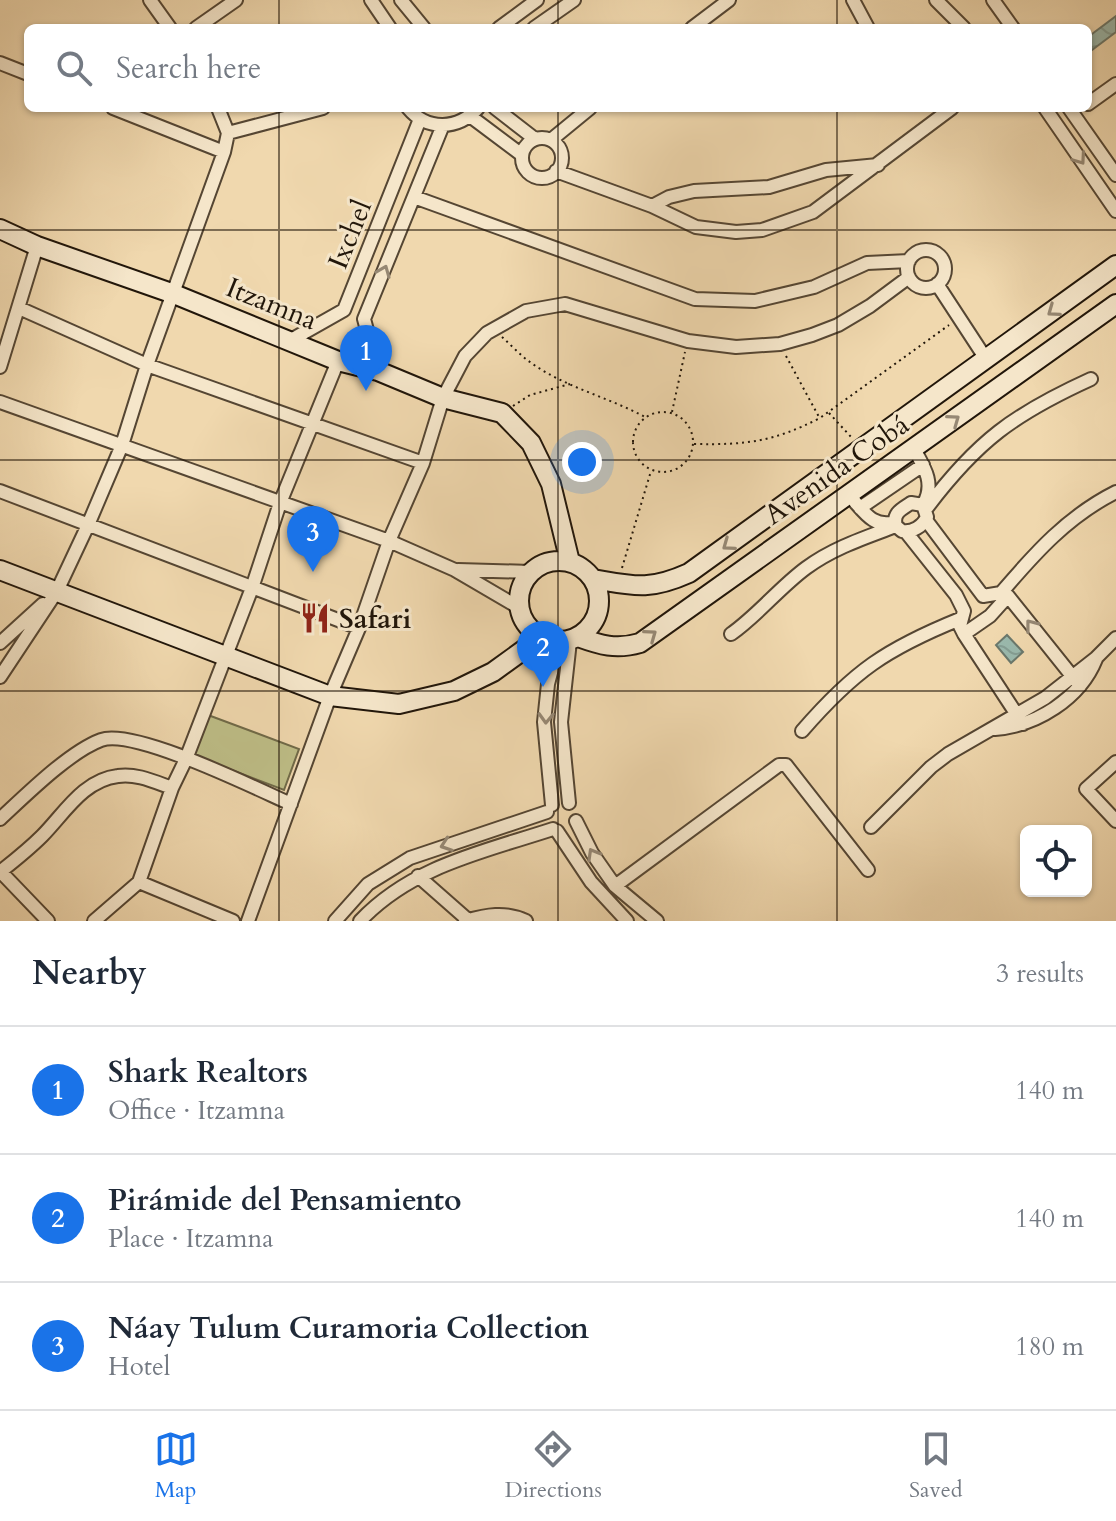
<!DOCTYPE html>
<html lang="en">
<head>
<meta charset="utf-8">
<style>
  body { margin:0; font-family:Cardo,serif; background:#f2f2f3; color:#1f2937 }
  .controls { position:absolute; right:24px; bottom:24px; display:grid; overflow:hidden; border-radius:12px; box-shadow:0 2px 6px #0004 }
  .controls button { width:72px; height:72px; display:grid; place-items:center; padding:0; border:0; border-bottom:2px solid #e0e1e3; background:#fff; color:#1f2937; font:40px sans-serif }
  .you { position:absolute; left:582px; top:462px; width:28px; height:28px; margin:-20px; border:6px solid #fff; border-radius:50%; background:#1a73e8; box-shadow:0 0 0 12px #1a73e833 }
  .badge { display:grid; place-items:center; width:52px; height:52px; border-radius:50%; background:#1a73e8; color:#fff; font-size:26px; font-weight:700 }
  .pin { position:absolute; translate:-50% -66px; filter:drop-shadow(0 2px 4px #0008) }
  .pin::after { content:''; position:absolute; top:42px; width:28px; height:24px; background:inherit; clip-path:polygon(0 0,100% 0,50% 100%) }
  .list { margin:0; padding:0; list-style:none }
  h2 { display:flex; justify-content:space-between; align-items:center; height:104px; margin:0; padding:0 32px; font-size:34px }
  h2 small { font-size:26px; font-weight:400; color:#747a83 }
  .list li { display:grid; grid-template-columns:52px 1fr auto; gap:24px; align-items:center; box-sizing:border-box; height:128px; padding:0 32px; border-top:2px solid #e0e1e3 }
  .list b { display:block; font-size:30px; white-space:nowrap }
  .list p { margin:0; font-size:26px; white-space:nowrap; color:#747a83 }
  .list em { font-size:26px; font-style:normal; color:#747a83 }
  .icon { flex:none; width:44px; height:44px; fill:none; stroke:currentColor; stroke-width:2; stroke-linecap:round; stroke-linejoin:round }
  .map { position:relative; flex:none; width:1116px; height:921px; overflow:hidden }
  .search { position:absolute; background:#fff; box-shadow:0 2px 6px #0004; left:24px; right:24px; top:24px; height:88px; display:flex; align-items:center; gap:20px; box-sizing:border-box; padding:0 28px; border-radius:12px; color:#747a83; font-size:30px }
  .sheet { height:488px; background:#fff }
  nav { display:flex; justify-content:space-around; align-items:center; box-sizing:border-box; height:112px; border-top:2px solid #e0e1e3; background:#fff; font-size:22px; color:#747a83 }
  nav a { display:grid; justify-items:center; gap:4px }
  nav .on { color:#1a73e8 }
  .map>svg:first-child { display:block }
  .grass { fill:#bebe87; stroke:#706a48; stroke-width:2 }
  .water { fill:url(#water-waves); stroke:#6a786c; stroke-width:2 }
  .lines { fill:none; stroke-linecap:round; stroke-linejoin:round }
  .street-casing { stroke:#554633; stroke-width:16 }
  .secondary-casing { stroke:#21160a; stroke-width:22 }
  .path { stroke:#21160a; stroke-width:2; stroke-dasharray:2 4; stroke-linecap:butt }
  .street { stroke:#f5e6ca; stroke-width:12 }
  .secondary { stroke:#f5e6ca; stroke-width:18 }
  .oneway { stroke:#968874 }
  .grid { fill:none; stroke:#21160a; stroke-width:2; stroke-opacity:0.55 }
  .labels { text-anchor:middle; stroke-width:6; stroke-linejoin:round; paint-order:stroke }
  .street-label { font-size:28px; fill:#21160a; stroke:#f5e6ca }
  .poi-label { font-size:28px; font-weight:bold; fill:#21160a; stroke:#f5e6ca; text-anchor:start }
</style>
</head>
<body>
<div class="map">
<svg width="1116" height="921" viewBox="0 0 1116 921">
  <defs>
    <pattern id="water-waves" width="16" height="10" patternUnits="userSpaceOnUse" patternTransform="scale(2)"><rect width="16" height="10" fill="#9ab9ad"/><path d="M0 5q4-4 8 0t8 0" fill="none" stroke="#849e94"/></pattern>
  </defs>
  <rect width="100%" height="100%" fill="#f0d8ae"/>
  <filter id="stains"><feTurbulence type="fractalNoise" baseFrequency=".0025" numOctaves="4"/><feColorMatrix values="0 0 0 0 .2 0 0 0 0 .09 0 0 0 0 .02 0 0 0 .5 -.17"/></filter>
  <radialGradient id="worn" r=".72"><stop offset=".6" stop-color="#630" stop-opacity="0"/><stop offset="1" stop-color="#630" stop-opacity=".3"/></radialGradient>
  <path class="grass" d="M208 715 299 749 284 790 193 755Z"/>
  <path class="water" d="M1116 16V32L1088 53V37Z
    M1007 635 1023 652 1011 663 996 645Z"/>
  <g class="lines">
    <g class="street-casing">
      <path id="street" d="M150 0 170 28
        M371 0 390 28
        M401 0 424 28
        M853 0 868 28
        M936 0 964 28
        M993 0 1013 28
        M196 28 236 0
        M499 28 537 0
        M534 28 574 0
        M692 28 729 0
        M0 63 28 74
        M1088 104 1116 84
        M113 108 224 152
        M408 108C427 131 458 130 478 108
        M495 108 535 139
        M1045 108 1116 211
        M1069 108 1116 175
        M470 116 522 155
        M228 133 323 108
        M522 158a20 20 0 1 1 40 0a20 20 0 1 1-40 0Z
        M551 140 590 108
        M556 171 652 206 696 227 736 232 762 230 813 212 952 108
        M414 197 695 299 755 301 814 287 867 263 909 261
        M652 206 669 197 694 191 769 187 826 170 878 165
        M907 269a19 19 0 1 1 38 0a19 19 0 1 1-38 0Z
        M937 284 986 359
        M19 308 147 365 423 463
        M291 340 344 310 420 119
        M0 367 37 246
        M378 371 364 319 443 125
        M0 402 389 541 455 570 518 607
        M914 449C924 467 935 483 924 503
        M0 491 359 628
        M855 502C867 516 875 527 895 522
        M911 503 923 505 927 517C923 526 912 533 902 531L896 526C892 513 902 509 911 503Z
        M860 508 923 465
        M926 509C977 441 1014 414 1091 379
        M926 520 983 596 1001 593 1008 596 1080 686
        M906 532 956 595 964 611 960 626 964 634 1023 724
        M458 570 531 572
        M1001 593C1035 553 1068 516 1116 492
        M731 634C758 615 779 588 806 568 833 548 864 538 896 526
        M964 634 990 616 1008 596
        M0 643 43 604
        M0 677 57 591 88 525 122 445 147 365 224 152 228 133 218 108
        M995 729C1036 726 1080 699 1096 659
        M802 731C854 671 886 649 960 619
        M1116 762 1086 789 1116 821
        M569 803 561 722 570 641
        M552 805 544 722 548 684 559 642
        M0 819C26 795 69 752 101 740 134 728 255 788 291 804
        M576 821 592 853 615 886 657 921
        M871 827 931 767 948 754 1045 698 1096 658 1116 638
        M557 831 591 882 627 921
        M0 871 48 921
        M0 872C14 861 29 849 42 836 64 814 83 780 118 776 136 773 155 782 172 788
        M418 876 468 920
        M139 882 233 921
        M615 886 779 765H786L868 870
        M94 921 139 882 172 788 186 759 252 588 280 503 338 361
        M248 921 330 696 359 628 389 541 423 463 443 398 465 356 487 333 526 311 565 304 688 341 736 347 780 344 812 335 838 325 870 306 909 277
        M335 921 368 884 410 858 547 812
        M360 921C412 866 483 852 553 829
        M465 921C486 915 505 911 526 921"/>
    </g>
    <g class="secondary-casing">
      <path id="secondary" d="M0 229 37 246 174 294 338 361 378 371 443 398 502 413 531 443 551 484 570 562
        M519 601a40 40 0 1 1 80 0a40 40 0 1 1-80 0Z
        M0 570 330 696 399 704 454 691 493 672 540 638
        M593 579C634 586 649 591 689 573L1116 265
        M578 637C600 645 616 650 640 643L1116 304"/>
    </g>
    <path class="path" d="M502 337C511 345 520 355 530 362 564 387 608 397 645 417
      M786 356 819 417
      M513 406 530 395 570 384
      M672 412 685 352
      M633 442a30 30 0 1 1 60 0a30 30 0 1 1-60 0Z
      M829 413 852 438
      M694 444C746 445 773 442 820 418L949 325
      M622 568 651 471"/>
    <use href="#street" class="street"/>
    <use href="#secondary" class="secondary"/>
  </g>
  <defs><path id="oneway-chevron" d="M-2-3.5L2.5 0L-2 3.5" fill="none" stroke-width="1.6" stroke-linecap="round" stroke-linejoin="round" transform="scale(2)"/></defs>
  <g class="oneway">
    <use href="#oneway-chevron" transform="translate(1080 159) rotate(55)"/>
    <use href="#oneway-chevron" transform="translate(384 271) rotate(-68)"/>
    <use href="#oneway-chevron" transform="translate(1053 311) rotate(144)"/>
    <use href="#oneway-chevron" transform="translate(954 420) rotate(-36)"/>
    <use href="#oneway-chevron" transform="translate(728 545) rotate(144)"/>
    <use href="#oneway-chevron" transform="translate(1031 625) rotate(-128)"/>
    <use href="#oneway-chevron" transform="translate(651 635) rotate(-36)"/>
    <use href="#oneway-chevron" transform="translate(546 718) rotate(92)"/>
    <use href="#oneway-chevron" transform="translate(446 845) rotate(161)"/>
    <use href="#oneway-chevron" transform="translate(593 854) rotate(-120)"/>
  </g>
  <path class="grid" d="M279 0V28M558 0V28M837 0V28M279 108V921M558 108V921M837 108V921M0 230H1116M0 460H1116M0 691H1116"/>
  <defs>
    <g id="restaurant-bare" transform="scale(2.4)"><path d="M-5-6h1v4h1v-4h1v4h1v-4h1v5L-1.5 .5V6h-2V.5L-5-1ZM5-6V6H3V1.5H1.5Q1.5-4 5-6Z" fill="#8f2418" stroke="#f5e6ca" stroke-width="2.5" paint-order="stroke"/></g>
  </defs>
  <g fill-rule="evenodd">
    <use href="#restaurant-bare" x="315" y="618"/>
  </g>
  <g class="labels">
    <g class="street-label">
      <text transform="translate(349 234) rotate(-68)" y="10">Ixchel</text>
      <text transform="translate(272 303) rotate(22)" y="10">Itzamna</text>
      <text transform="translate(836 469) rotate(-35)" y="10">Avenida Cobá</text>
    </g>
    <g class="poi-label">
      <text x="339" y="628">Safari</text>
    </g>
  </g>
  <rect width="100%" height="100%" filter="url(#stains)"/>
  <rect width="100%" height="100%" fill="url(#worn)"/>
</svg>
<div class="controls">
<button><svg class="icon" aria-label="locate" viewBox="0 0 24 24"><circle cx="12" cy="12" r="6"/><path d="M12 2v4M12 18v4M2 12h4M18 12h4"/></svg></button>
</div>
<div class="you"></div>
<div class="pin badge" style="left:366px;top:391px">1</div>
<div class="pin badge" style="left:543px;top:687px">2</div>
<div class="pin badge" style="left:313px;top:572px">3</div>
<div class="search"><svg class="icon" aria-label="search" viewBox="0 0 24 24"><circle cx="10" cy="10" r="6"/><path d="M15 15l6 6"/></svg>Search here</div>
</div>
<section class="sheet">
<h2>Nearby<small>3 results</small></h2>
<ul class="list">
<li><span class="badge">1</span><div><b>Shark Realtors</b><p>Office · Itzamna</p></div><em>140 m</em></li>
<li><span class="badge">2</span><div><b>Pirámide del Pensamiento</b><p>Place · Itzamna</p></div><em>140 m</em></li>
<li><span class="badge">3</span><div><b>Náay Tulum Curamoria Collection</b><p>Hotel</p></div><em>180 m</em></li>
</ul>
</section>
<nav>
<a class="on"><svg class="icon" aria-label="map" viewBox="0 0 24 24"><path d="M3 6l6-2 6 2 6-2v14l-6 2-6-2-6 2zM9 4v14M15 6v14"/></svg>Map</a>
<a><svg class="icon" aria-label="directions" viewBox="0 0 24 24"><path d="M12 3l9 9-9 9-9-9zM9 14v-3h6M13 9l2 2-2 2"/></svg>Directions</a>
<a><svg class="icon" aria-label="saved" viewBox="0 0 24 24"><path d="M7 4h10v16l-5-4-5 4z"/></svg>Saved</a>
</nav>
</body>
</html>
